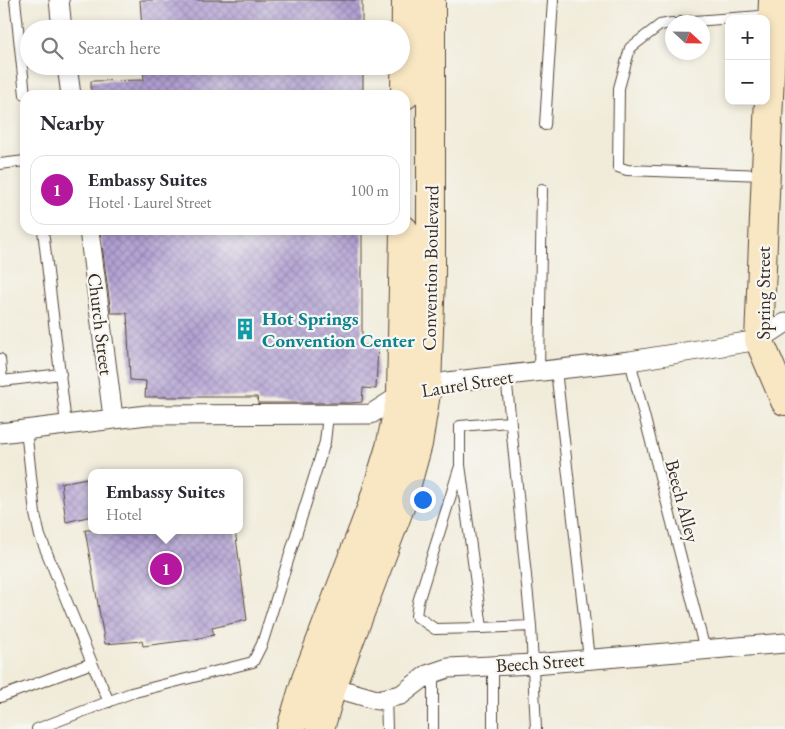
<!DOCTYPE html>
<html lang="en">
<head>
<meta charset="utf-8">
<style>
  body { margin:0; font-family:"EB Garamond",serif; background:#f2f2f3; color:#2b2b33 }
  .controls { position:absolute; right:15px; top:15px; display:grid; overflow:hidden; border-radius:10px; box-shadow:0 2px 8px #0003 }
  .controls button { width:45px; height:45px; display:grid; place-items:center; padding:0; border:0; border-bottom:1px solid #e1e1e2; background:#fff; color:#2b2b33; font:25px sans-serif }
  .compass { position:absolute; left:665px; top:15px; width:45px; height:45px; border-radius:50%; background:#fff; box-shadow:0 2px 8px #0003; rotate:112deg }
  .you { position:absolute; left:422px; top:499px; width:18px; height:18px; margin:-12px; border:4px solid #fff; border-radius:50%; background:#1a73e8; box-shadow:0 0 0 8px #1a73e833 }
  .badge { display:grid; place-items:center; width:32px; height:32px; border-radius:50%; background:#b5179e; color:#fff; font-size:16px; font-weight:700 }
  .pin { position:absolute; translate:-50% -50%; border:2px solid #fff; box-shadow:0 1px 5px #0006 }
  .popup { position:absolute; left:88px; top:469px; width:155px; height:65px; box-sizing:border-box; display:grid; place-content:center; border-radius:10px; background:#fff; filter:drop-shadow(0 1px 4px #0005); font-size:16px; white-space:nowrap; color:#7c7c81 }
  .popup b { font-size:19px; color:#2b2b33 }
  .popup::after { content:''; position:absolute; left:50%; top:100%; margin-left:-10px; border:10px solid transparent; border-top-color:#fff }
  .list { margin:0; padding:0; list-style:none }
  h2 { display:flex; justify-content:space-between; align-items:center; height:65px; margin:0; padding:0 20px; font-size:21px }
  h2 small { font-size:16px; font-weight:400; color:#7c7c81 }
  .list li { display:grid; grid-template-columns:32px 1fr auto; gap:15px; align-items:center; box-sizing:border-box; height:70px; margin:0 10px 10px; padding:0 10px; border:1px solid #e1e1e2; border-radius:15px }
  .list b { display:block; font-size:19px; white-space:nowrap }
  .list p { margin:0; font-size:16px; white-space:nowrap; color:#7c7c81 }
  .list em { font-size:16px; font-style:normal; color:#7c7c81 }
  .icon { flex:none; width:28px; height:28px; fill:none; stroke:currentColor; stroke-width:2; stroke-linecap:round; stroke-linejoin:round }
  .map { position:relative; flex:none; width:785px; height:729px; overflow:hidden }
  .search { position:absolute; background:#fff; box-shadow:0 2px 8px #0003; left:20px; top:20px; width:390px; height:55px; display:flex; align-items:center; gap:12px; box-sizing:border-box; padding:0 18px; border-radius:28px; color:#7c7c81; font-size:19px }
  .panel { position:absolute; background:#fff; box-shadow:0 2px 8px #0003; left:20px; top:90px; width:390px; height:145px; border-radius:15px }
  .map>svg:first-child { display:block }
  .building { fill:url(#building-cross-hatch) }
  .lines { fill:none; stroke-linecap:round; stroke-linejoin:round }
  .lane-casing { stroke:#56473a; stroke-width:12 }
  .street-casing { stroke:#56473a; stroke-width:21 }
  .secondary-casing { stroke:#56473a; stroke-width:30 }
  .lane { stroke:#fff; stroke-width:10 }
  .street { stroke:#fff; stroke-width:19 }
  .secondary { stroke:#f9e7c3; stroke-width:28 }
  .labels { text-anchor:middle; stroke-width:4.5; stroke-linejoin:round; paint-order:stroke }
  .street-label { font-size:19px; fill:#3b2a1e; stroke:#f6f6f2 }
  .culture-label { font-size:19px; font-weight:bold; fill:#0d838f; stroke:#f6f6f2; text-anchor:start }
</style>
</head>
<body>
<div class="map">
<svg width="785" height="729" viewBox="0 0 785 729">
  <defs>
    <pattern id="building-cross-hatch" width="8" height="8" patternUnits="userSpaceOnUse" patternTransform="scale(1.25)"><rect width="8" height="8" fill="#b1a0d3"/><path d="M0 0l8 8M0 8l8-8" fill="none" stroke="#9183ab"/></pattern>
  </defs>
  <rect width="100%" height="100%" fill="#f6f6f2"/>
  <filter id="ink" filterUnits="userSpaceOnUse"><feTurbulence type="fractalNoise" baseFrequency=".02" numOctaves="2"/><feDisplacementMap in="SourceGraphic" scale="10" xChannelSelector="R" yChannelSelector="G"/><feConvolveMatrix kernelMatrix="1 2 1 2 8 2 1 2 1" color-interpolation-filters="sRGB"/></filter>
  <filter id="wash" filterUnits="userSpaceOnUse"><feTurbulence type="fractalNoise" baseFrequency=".0096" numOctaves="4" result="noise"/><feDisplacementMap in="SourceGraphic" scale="20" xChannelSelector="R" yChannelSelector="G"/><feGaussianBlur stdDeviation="1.12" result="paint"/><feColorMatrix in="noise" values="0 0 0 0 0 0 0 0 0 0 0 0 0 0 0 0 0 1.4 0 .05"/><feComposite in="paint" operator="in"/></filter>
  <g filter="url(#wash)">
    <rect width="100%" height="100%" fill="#f1ecda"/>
    <g id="blocks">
      <path class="building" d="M140 0H362V29H142Z
        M143 66H363V95H91V81L144 80Z
        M100 230H362V345L378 346 376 389 363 388 362 402 351 403H258L257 397H145L146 381 130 380 127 313H111Z
        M92 477V516L66 522 61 483Z
        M85 530H235L247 620 212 628 214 635 190 640 143 646 142 641 105 644Z"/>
    </g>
  </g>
  <g filter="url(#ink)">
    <use href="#blocks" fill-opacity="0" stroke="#56473a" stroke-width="1"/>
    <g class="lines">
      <g class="lane-casing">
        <path id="lane" d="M15 0 25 95
          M681 22 772 15
          M672 23 660 25 630 48 619 88 618 167 627 170 764 175
          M545 125 553 0
          M0 164 25 161
          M43 230 66 424
          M0 359 2 381 61 374
          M630 361 705 650
          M556 370 589 659
          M539 372 542 189
          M506 375 531 626 536 729
          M509 422 460 426V465L482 628 531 626
          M26 429 35 514 40 536 92 663
          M459 469 418 602 416 616 435 629 482 628
          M493 665V729
          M433 673V729
          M0 697 92 663 109 702
          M386 698 387 729
          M37 729 131 693 253 662 262 644 325 442 328 415"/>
      </g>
      <g class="street-casing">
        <path id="street" d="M59 0 62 29
          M67 66 71 95
          M89 230 113 417
          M0 433 147 415 371 414 401 395 447 382 630 361 759 340 785 323
          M322 684 377 700 401 695 427 675 448 668 534 664 785 643"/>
      </g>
      <g class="secondary-casing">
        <path id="secondary" d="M773 0 759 340 785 401
          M405 95 406 0
          M291 729 306 679 372 506 390 447 401 395 404 230
          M320 729 332 687 402 502 418 444 427 387 431 275V0"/>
      </g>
      <use href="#lane" class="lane"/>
      <use href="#street" class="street"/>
      <use href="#secondary" class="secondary"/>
    </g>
  </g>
  <defs>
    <g id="building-bare" transform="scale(1.725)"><path d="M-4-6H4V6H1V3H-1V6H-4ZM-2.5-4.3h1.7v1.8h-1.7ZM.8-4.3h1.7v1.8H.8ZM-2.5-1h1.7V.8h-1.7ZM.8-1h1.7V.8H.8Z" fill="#0f9aa8" stroke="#f6f6f2" stroke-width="2.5" paint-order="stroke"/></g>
  </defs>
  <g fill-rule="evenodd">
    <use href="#building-bare" x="245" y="329"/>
  </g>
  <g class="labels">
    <g class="street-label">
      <text transform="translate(430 268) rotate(-89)" y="7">Convention Boulevard</text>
      <text transform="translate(763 293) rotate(-90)" y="7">Spring Street</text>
      <text transform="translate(101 324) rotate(83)" y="7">Church Street</text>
      <text transform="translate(467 383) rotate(-9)" y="7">Laurel Street</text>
      <text transform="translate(683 501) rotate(75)" y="7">Beech Alley</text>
      <text transform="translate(540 662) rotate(-4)" y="7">Beech Street</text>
    </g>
    <g class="culture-label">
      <text x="262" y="325">Hot Springs<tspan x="262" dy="22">Convention Center</tspan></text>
    </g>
  </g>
</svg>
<div class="controls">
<button>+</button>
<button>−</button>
</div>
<svg class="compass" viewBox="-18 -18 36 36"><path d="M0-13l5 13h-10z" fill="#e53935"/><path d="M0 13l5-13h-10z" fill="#7c7c81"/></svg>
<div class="you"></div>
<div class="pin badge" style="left:166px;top:569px">1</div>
<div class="popup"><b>Embassy Suites</b>Hotel</div>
<div class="search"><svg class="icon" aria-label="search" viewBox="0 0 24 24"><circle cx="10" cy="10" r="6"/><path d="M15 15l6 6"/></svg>Search here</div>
<section class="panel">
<h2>Nearby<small></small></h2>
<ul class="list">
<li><span class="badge">1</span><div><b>Embassy Suites</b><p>Hotel · Laurel Street</p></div><em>100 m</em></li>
</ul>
</section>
</div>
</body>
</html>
